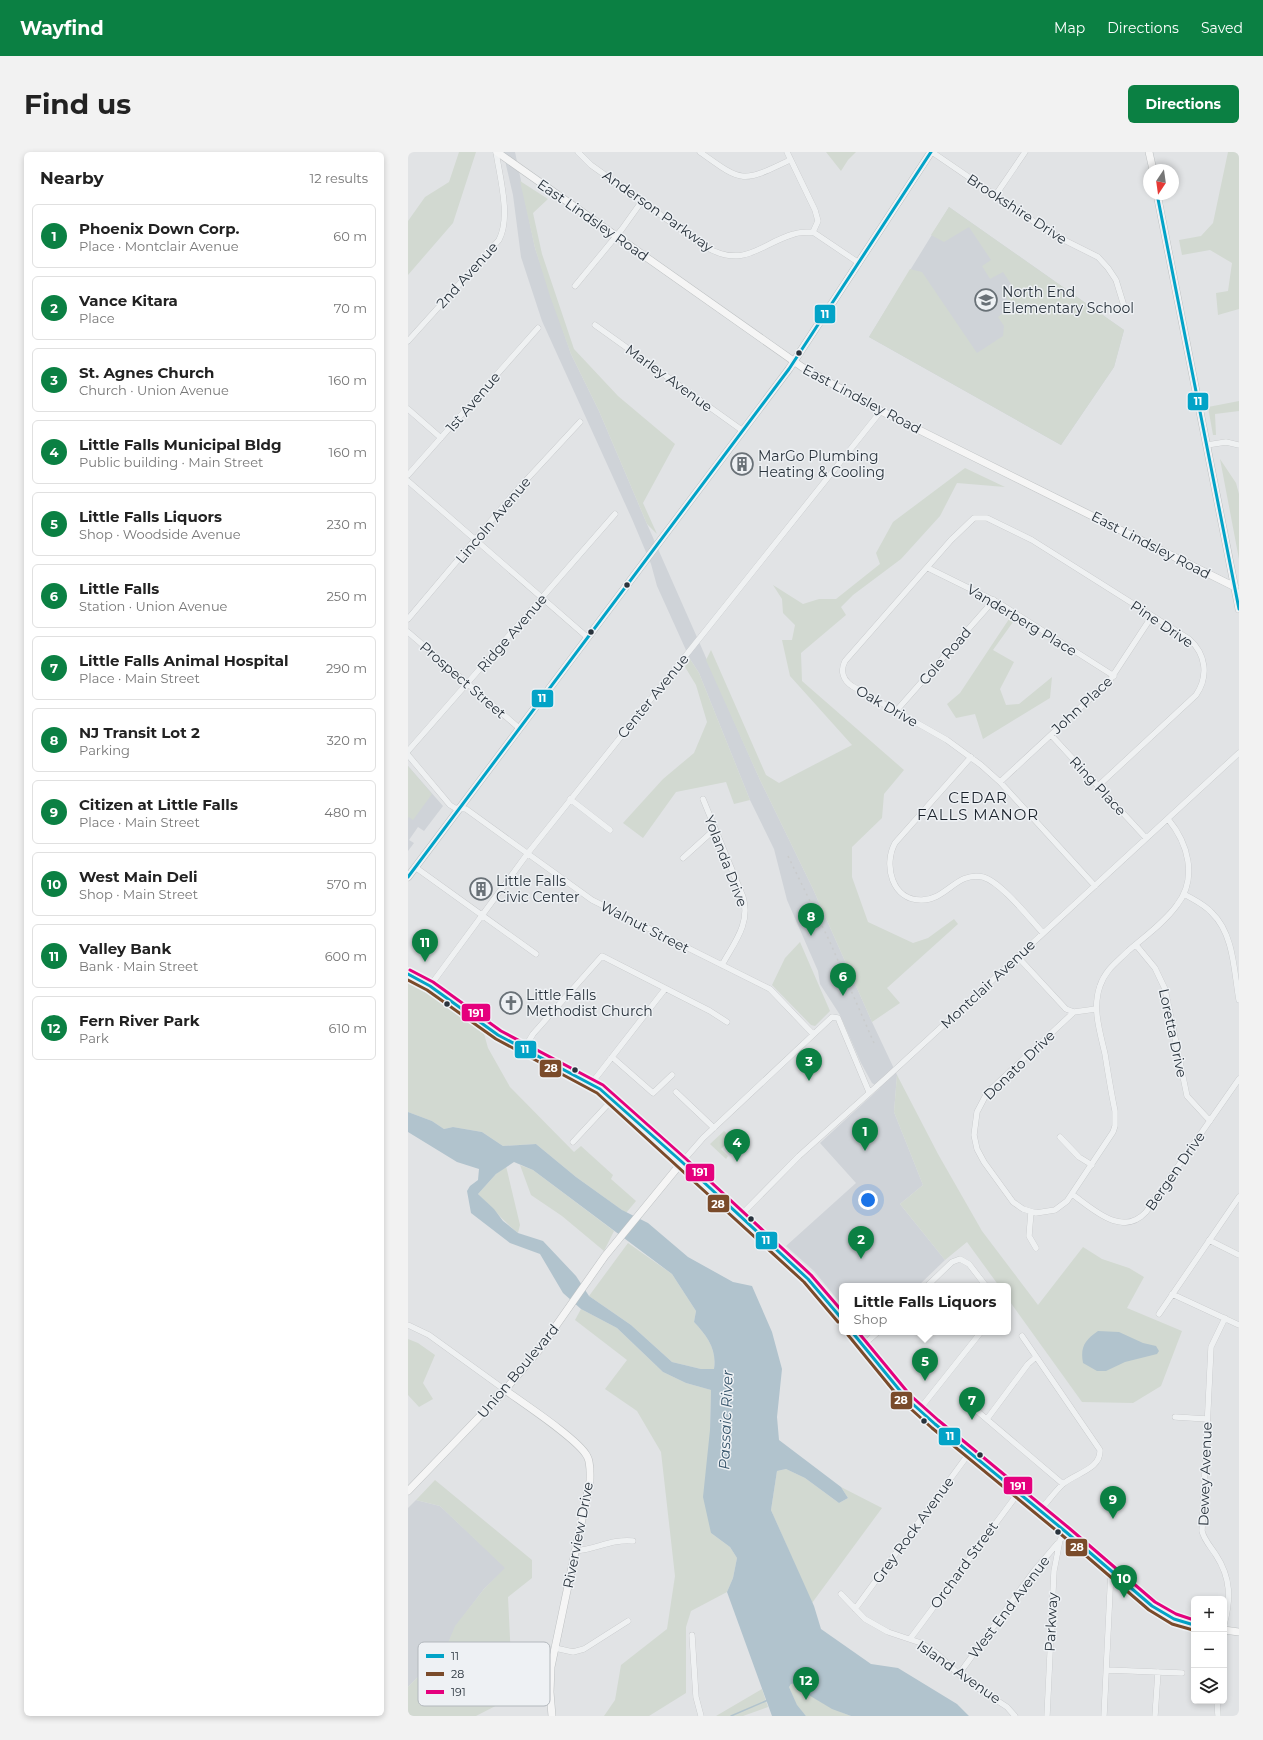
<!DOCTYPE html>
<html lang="en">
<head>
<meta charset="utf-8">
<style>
  body { margin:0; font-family:Montserrat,sans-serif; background:#f2f2f2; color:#222 }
  .controls { position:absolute; right:12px; bottom:12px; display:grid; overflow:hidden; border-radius:6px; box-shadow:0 2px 6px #0003 }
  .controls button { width:36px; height:36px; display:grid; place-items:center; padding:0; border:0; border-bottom:1px solid #e0e0e0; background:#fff; color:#222; font:20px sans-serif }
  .compass { position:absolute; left:735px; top:12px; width:36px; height:36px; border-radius:50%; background:#fff; box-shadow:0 2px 6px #0003; rotate:193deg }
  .you { position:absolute; left:460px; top:1048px; width:14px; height:14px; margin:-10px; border:3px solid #fff; border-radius:50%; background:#1a73e8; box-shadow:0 0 0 6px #1a73e833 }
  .badge { display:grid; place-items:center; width:26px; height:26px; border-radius:50%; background:#0b8043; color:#fff; font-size:13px; font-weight:700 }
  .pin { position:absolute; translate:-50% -33px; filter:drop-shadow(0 1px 2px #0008) }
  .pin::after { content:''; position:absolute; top:21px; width:14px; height:12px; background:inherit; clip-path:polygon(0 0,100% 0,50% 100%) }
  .popup { position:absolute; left:431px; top:1131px; width:172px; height:52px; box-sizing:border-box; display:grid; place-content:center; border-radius:6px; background:#fff; filter:drop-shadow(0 1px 3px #0005); font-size:13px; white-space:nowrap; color:#767676 }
  .popup b { font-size:15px; color:#222 }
  .popup::after { content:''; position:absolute; left:50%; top:100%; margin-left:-8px; border:8px solid transparent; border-top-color:#fff }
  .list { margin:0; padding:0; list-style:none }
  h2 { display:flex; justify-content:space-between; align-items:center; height:52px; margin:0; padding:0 16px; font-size:17px }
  h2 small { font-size:13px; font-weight:400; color:#767676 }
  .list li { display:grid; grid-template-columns:26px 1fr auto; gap:12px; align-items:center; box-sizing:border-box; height:64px; margin:0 8px 8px; padding:0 8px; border:1px solid #e0e0e0; border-radius:6px }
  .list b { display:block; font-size:15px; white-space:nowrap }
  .list p { margin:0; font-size:13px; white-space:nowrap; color:#767676 }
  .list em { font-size:13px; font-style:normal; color:#767676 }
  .icon { flex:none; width:22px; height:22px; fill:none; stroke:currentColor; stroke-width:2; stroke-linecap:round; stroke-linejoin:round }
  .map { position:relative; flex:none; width:831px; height:1564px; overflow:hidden; border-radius:6px }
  header { display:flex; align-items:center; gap:24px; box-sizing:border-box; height:56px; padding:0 20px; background:#0b8043; color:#fff }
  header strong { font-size:19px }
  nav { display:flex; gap:22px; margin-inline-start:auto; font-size:14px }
  .intro { display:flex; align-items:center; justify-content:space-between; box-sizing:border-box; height:96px; padding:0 24px }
  h1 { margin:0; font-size:28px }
  .button { padding:10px 18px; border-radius:6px; background:#0b8043; color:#fff; font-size:14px; font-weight:700 }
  main { display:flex; gap:24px; padding:0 24px }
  aside { flex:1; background:#fff; border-radius:6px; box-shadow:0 2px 6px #0003 }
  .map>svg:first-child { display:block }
  .built { fill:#cfd3d8 }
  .green { fill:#d2d9d1 }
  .water { fill:#b1c3cd; fill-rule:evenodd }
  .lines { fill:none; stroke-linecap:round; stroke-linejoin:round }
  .stream { stroke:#b1c3cd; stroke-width:1.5 }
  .minor-casing { stroke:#bfc1c3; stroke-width:6 }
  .major-casing { stroke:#bdc0c2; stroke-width:8 }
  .minor { stroke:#eff1f2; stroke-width:5.5 }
  .major { stroke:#f5f5f5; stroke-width:7 }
  .rail { stroke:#c9cbcc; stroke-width:1.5; stroke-dasharray:2 4; stroke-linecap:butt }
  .bus-1-casing { stroke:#eef1f4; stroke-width:6 }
  .bus-2-casing { stroke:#eef1f4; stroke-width:6 }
  .bus-3-casing { stroke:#eef1f4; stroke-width:6 }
  .bus-1 { stroke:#02a3c7; stroke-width:3 }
  .bus-2 { stroke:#7a4b2a; stroke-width:3 }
  .bus-3 { stroke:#e5007d; stroke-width:3 }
  .bus-dot { fill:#29333c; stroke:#eef1f4; stroke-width:1.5 }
  .labels { text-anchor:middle; stroke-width:3; stroke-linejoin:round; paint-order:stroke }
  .street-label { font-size:14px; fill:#29333c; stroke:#eef1f4 }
  .poi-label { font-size:14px; fill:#29333c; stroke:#eef1f4; text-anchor:start }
  .neighbourhood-label { font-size:15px; letter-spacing:1px; fill:#1c242d; stroke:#eef1f4 }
  .water-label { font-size:15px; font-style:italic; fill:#38566c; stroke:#eef1f4 }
  .key { fill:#eef1f4; stroke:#b3b8bd; stroke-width:1 }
  .key-label { font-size:11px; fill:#29333c }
  .line-badge { stroke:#eef1f4; stroke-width:1.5 }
  .badge-label { font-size:11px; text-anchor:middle; font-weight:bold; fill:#fff }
</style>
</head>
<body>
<header>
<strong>Wayfind</strong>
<nav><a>Map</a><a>Directions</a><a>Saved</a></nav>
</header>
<div class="intro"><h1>Find us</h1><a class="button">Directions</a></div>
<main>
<aside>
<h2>Nearby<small>12 results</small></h2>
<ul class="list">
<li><span class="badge">1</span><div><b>Phoenix Down Corp.</b><p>Place · Montclair Avenue</p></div><em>60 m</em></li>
<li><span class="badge">2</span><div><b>Vance Kitara</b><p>Place</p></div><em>70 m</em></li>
<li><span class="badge">3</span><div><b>St. Agnes Church</b><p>Church · Union Avenue</p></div><em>160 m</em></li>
<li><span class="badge">4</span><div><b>Little Falls Municipal Bldg</b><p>Public building · Main Street</p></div><em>160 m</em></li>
<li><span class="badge">5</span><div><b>Little Falls Liquors</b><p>Shop · Woodside Avenue</p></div><em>230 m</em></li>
<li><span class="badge">6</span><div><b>Little Falls</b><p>Station · Union Avenue</p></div><em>250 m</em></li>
<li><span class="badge">7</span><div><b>Little Falls Animal Hospital</b><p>Place · Main Street</p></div><em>290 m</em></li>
<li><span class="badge">8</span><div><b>NJ Transit Lot 2</b><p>Parking</p></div><em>320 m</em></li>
<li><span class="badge">9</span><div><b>Citizen at Little Falls</b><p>Place · Main Street</p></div><em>480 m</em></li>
<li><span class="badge">10</span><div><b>West Main Deli</b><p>Shop · Main Street</p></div><em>570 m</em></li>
<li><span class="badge">11</span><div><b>Valley Bank</b><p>Bank · Main Street</p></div><em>600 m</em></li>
<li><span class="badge">12</span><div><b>Fern River Park</b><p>Park</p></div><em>610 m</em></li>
</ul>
</aside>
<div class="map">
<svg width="831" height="1564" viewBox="0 0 831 1564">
  <rect width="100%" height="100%" fill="#e1e3e5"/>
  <path class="built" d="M95 0H107L127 96 163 202 191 259 239 372 352 628 405 737 464 870 489 923 486 960 515 1033 492 1052 537 1108 510 1134H434V1153L406 1119 378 1094 448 1031 412 991 472 936 464 931 453 911 432 863 412 832 410 819 379 748 366 697 342 648 291 521 282 507 249 434 243 412 224 367 134 169 113 105 105 43Z
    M541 55 716 178 706 215 653 293 461 185Z
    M0 614 35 654 16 679 10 675 1 688 6 691 0 699Z
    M8 1348 32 1354 98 1416 76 1437 48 1474 38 1496 0 1535V1356Z"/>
  <path class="green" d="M51 0H68L45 71 0 123V69L17 45 41 30Z
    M418 0H448L440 8 433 19Z
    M820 0H831V157L810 163 808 141 820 139 824 111 802 98 774 103 771 88 793 84 805 71Z
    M112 29 140 47 125 61 134 102 166 197 210 244 267 292 235 351 249 382 239 372 191 259 163 202 142 144 127 96Z
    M541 55 716 178 706 215 653 293 461 185 502 117 514 120 569 201 595 184 596 174 590 165 603 155 597 141 605 135 595 120 582 127 574 114 583 108 561 75 536 90 523 83Z
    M831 249V259L807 262 808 283H805L800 255Z
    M812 307 828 331 831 342V407Z
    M557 316 597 335 549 331 532 364 493 407 445 443 433 455 438 463 393 501 394 529 496 618 476 642 474 666 444 695V725L460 770 505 791 520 786 546 767 550 772 479 836 492 851 464 870 405 737 352 628 298 508 303 498 358 623 371 631 444 593 382 524 374 488H384L387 473 375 461 374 447 365 433 395 452 411 447H428L472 412 468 401 485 370Z
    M601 467 605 470 585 498 606 510 592 537 598 553 611 552 644 525 642 546 575 587 567 562 548 566 539 552 552 541Z
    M282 507 291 521 342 648 326 652 318 630 268 640 235 686 215 671 255 627 286 601 299 570 288 533 277 515Z
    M0 614 24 642 5 668 1 665 0 666Z
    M392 790 422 859 407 874 403 873 364 833 377 806Z
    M0 829 17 839 75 878 80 896 102 935 166 1000 173 994 205 1023 203 1027 228 1049 218 1061 168 1025 128 992 95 994 74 980 45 975 36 977 24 969 0 960Z
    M489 923 530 1002 574 1079 630 1153 675 1095 694 1107 721 1116 736 1125 719 1156 774 1179 753 1234 725 1251 674 1250 600 1147V1134H591L559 1090 537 1108 492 1052 515 1033 486 960Z
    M316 979 323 985 321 987 322 988 313 997 320 1004 318 1007 302 992Z
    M112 1013 125 1018 206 1079 196 1099 154 1064 123 1043Z
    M98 1014 112 1073 110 1081C95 1069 84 1055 70 1042L88 1022Z
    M220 1091 264 1122 288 1159 286 1170C299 1184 309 1197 306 1217H293L264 1210 223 1173 181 1144Z
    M173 1157 209 1176 255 1220 278 1231 303 1238 302 1278 303 1381 322 1395 329 1406 325 1426 319 1440 283 1459 278 1475V1541L241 1564H196L207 1548 213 1513 259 1477 267 1424 253 1300 229 1259 197 1237 219 1208 167 1168Z
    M0 1187 10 1191 27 1203 15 1231 25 1247 11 1255 0 1243Z
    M378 1317 397 1326 431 1351 440 1346 433 1335 474 1356 404 1451 363 1358 369 1319Z
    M27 1328 124 1408V1426L100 1445 103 1507 117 1512 132 1505 130 1532 68 1564H0V1535L38 1496 47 1474 76 1437 97 1416 32 1354 8 1348Z
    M388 1531C404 1546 422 1556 443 1564H398L389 1554 381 1535 383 1532Z
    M354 1537 360 1555 335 1564H308Z"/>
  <path class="water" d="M0 960 24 969 36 977 45 975 74 980 95 994 128 992 168 1025 214 1058 240 1071 280 1105 325 1130 344 1134 364 1180 374 1217 369 1265 371 1288 433 1335 440 1346 431 1351 397 1326 378 1317 369 1319 363 1358 406 1454 413 1477 463 1512 490 1516 549 1552 561 1564H443L424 1557 399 1542 388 1531 383 1532 381 1535 389 1553 398 1564H364L319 1440 325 1426 329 1406 322 1395 303 1381 295 1345 302 1278 303 1238 278 1231 255 1220 209 1176 173 1157 155 1141 132 1102 102 1091 63 1061 59 1039 62 1034 70 1028 71 1017 49 1010 0 980ZM106 1010 125 1018 264 1122 288 1159 286 1170C299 1184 309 1197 306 1217H293L264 1210 223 1173 181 1144 168 1124 135 1089 110 1081 95 1069 86 1057 70 1042 88 1022Z
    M690 1179 711 1180 735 1191 748 1194 751 1199 749 1202 717 1210 698 1219H689L675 1211C672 1195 677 1188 690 1179Z"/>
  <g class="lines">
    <path class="stream" d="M323 1564 360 1548"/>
    <g class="minor-casing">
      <path id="minor" d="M170 0 183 13 296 94C337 118 351 92 386 82 392 80 399 80 405 80
        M292 0C335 31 334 31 382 8
        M379 0 407 58 410 69 405 80
        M524 0 644 82 690 105 700 116 708 128 716 154
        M587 44 617 0
        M405 80 451 111
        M167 134 214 77 234 49
        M187 173 335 279
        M0 189 91 88C103 65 92 26 88 0
        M0 257 33 286
        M799 293 818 290 831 293
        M0 323 130 176
        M0 329 179 485
        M520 416 591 451 706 524
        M0 467 109 338 172 270
        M0 480 111 576
        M488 559 586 448
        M643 583 738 686
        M0 599 207 362
        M0 603 42 653 47 656 58 657 184 748 362 837 405 882
        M563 605 487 691C475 713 484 749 514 748 538 748 549 719 575 725 593 730 622 767 635 781
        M592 630 702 528 744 464
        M162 647 202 678
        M295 647 335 745C343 771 326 791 314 813
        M275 706 306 678
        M7 715 128 802
        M687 734 592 630 573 613 539 588 444 534C435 528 432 519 437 509L543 388 566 366H579L624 388 781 487C798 502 801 524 788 543L690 634
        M776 742C786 748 796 752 804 761 826 782 826 820 831 848
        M728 793 747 816 757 837 779 944 802 969
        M609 804 658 857 666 860
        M22 834 120 701 473 259
        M688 857 666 860 579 941 569 960 566 983 569 997 576 1010 605 1050 615 1057 628 1061 647 1058 659 1049 705 980 707 974V959C703 940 700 921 697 902 692 880 684 856 692 834 697 818 709 810 720 799 736 785 756 771 769 753 790 726 780 691 760 667
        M116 897 125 882 194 804 302 859 319 870
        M204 905 245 941 264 923
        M183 932 257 837
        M268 940 306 976
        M652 985 671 1005 684 1013
        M165 990 204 948
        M274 1010 295 986 424 865 430 866 461 940
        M664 1042C685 1057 714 1086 738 1060L831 927
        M623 1060 621 1084 628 1096
        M331 1065 391 1004 478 926 831 601
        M801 1088 831 1103
        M519 1134 544 1110 552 1107 561 1112 578 1134
        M764 1142 831 1173
        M751 1162 831 1045
        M0 1173 21 1183 97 1238
        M614 1184 692 1298C693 1317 668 1321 655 1332 647 1339 640 1350 632 1358
        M455 1193 470 1180
        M562 1253 655 1332
        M511 1258 573 1180
        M767 1265 799 1267
        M579 1267 620 1212 628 1205
        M167 1399C190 1397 202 1387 225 1389
        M433 1442 457 1467 480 1480 513 1491 527 1500 556 1527 599 1555 607 1564
        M447 1457 562 1300
        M816 1473C823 1447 823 1426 808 1403 803 1395 796 1388 794 1379L803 1195 817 1166
        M284 1483 288 1545 293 1564
        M502 1487 611 1340
        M147 1496 165 1500 176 1497 220 1469
        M699 1518 774 1521
        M551 1522 626 1419 649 1392
        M809 1549 810 1564
        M639 1564 646 1419 652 1388 658 1380
        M696 1564 703 1418
        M747 1564 750 1520"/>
    </g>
    <g class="major-casing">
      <path id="major" d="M89 0 394 215 473 259 827 435
        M741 0 745 18
        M749 42 831 457
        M0 725 381 217 523 0
        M0 822 22 834 90 883 192 937 274 1010 400 1127 434 1167
        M444 1180 498 1246 527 1272 562 1300 658 1380 744 1454 766 1467 786 1473
        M97 1238C115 1251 170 1287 179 1304 183 1311 182 1321 182 1329L143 1515 142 1540 144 1564
        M0 1339 97 1238 131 1198 197 1104 274 1010
        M816 1478 831 1480"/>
    </g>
    <use href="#minor" class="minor"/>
    <use href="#major" class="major"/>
    <path class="rail" d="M380 704 421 788 466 891"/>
    <g class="bus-1-casing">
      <path id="bus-1" d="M749 42 831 457
        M0 725 381 217 523 0
        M0 822 22 834 90 883 192 937 274 1010 400 1127 434 1167
        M444 1180 498 1246 527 1272 658 1380 744 1454 766 1467 786 1473"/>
    </g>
    <g class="bus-2-casing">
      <path id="bus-2" d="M0 828 19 838 88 887 189 941 396 1130 430 1170
        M440 1183 494 1249 524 1276 655 1384 741 1458 764 1472 785 1478"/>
    </g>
    <g class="bus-3-casing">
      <path id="bus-3" d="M2 818 25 830 93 879 195 933 277 1006 403 1123 434 1159
        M450 1180 502 1243 530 1268 661 1376 747 1450 768 1462 786 1468"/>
    </g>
    <use href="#bus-1" class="bus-1"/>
    <use href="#bus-2" class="bus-2"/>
    <use href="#bus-3" class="bus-3"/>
  </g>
  <defs>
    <g id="school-ring" transform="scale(1.15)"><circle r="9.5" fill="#eef1f4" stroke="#697177" stroke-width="1.5"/><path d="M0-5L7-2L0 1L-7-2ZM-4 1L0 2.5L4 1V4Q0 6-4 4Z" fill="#697177"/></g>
    <g id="building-ring" transform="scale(1.15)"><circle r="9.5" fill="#eef1f4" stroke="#697177" stroke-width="1.5"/><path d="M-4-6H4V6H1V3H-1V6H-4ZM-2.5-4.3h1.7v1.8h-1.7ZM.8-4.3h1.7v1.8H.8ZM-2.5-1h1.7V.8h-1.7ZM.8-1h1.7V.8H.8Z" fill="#697177"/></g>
    <g id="church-ring" transform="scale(1.15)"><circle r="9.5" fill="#eef1f4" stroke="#697177" stroke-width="1.5"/><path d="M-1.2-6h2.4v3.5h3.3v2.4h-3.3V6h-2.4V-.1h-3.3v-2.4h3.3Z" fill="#697177"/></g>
  </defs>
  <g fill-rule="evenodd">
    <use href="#school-ring" x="578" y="148"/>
    <use href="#building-ring" x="334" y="312"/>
    <use href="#building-ring" x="73" y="737"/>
    <use href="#church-ring" x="103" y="851"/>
  </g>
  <g class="bus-dot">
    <circle cx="391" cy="201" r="3.5"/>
    <circle cx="219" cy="433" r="3.5"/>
    <circle cx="183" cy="480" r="3.5"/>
    <circle cx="39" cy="852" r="3.5"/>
    <circle cx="167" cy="918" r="3.5"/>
    <circle cx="343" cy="1067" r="3.5"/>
    <circle cx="516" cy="1269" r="3.5"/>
    <circle cx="572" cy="1303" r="3.5"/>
    <circle cx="650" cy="1380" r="3.5"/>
  </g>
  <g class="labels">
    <g class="street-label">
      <text transform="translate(609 57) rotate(33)" y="5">Brookshire Drive</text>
      <text transform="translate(250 59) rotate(35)" y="5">Anderson Parkway</text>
      <text transform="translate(185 68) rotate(35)" y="5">East Lindsley Road</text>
      <text transform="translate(59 123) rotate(-48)" y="5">2nd Avenue</text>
      <text transform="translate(261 226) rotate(36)" y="5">Marley Avenue</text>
      <text transform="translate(454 247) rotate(28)" y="5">East Lindsley Road</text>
      <text transform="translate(65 250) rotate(-49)" y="5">1st Avenue</text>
      <text transform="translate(85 368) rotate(-50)" y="5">Lincoln Avenue</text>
      <text transform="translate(743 393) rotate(27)" y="5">East Lindsley Road</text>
      <text transform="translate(614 468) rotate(31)" y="5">Vanderberg Place</text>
      <text transform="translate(754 472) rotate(34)" y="5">Pine Drive</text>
      <text transform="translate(104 481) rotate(-49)" y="5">Ridge Avenue</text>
      <text transform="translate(537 504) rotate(-49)" y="5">Cole Road</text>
      <text transform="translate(55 528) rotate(41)" y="5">Prospect Street</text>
      <text transform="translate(245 544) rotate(-51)" y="5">Center Avenue</text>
      <text transform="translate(674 553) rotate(-43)" y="5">John Place</text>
      <text transform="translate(479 554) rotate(30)" y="5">Oak Drive</text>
      <text transform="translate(690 634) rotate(47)" y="5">Ring Place</text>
      <text transform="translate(318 709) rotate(69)" y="5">Yolanda Drive</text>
      <text transform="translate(237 775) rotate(27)" y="5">Walnut Street</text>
      <text transform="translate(580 832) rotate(-43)" y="5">Montclair Avenue</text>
      <text transform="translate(765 881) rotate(78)" y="5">Loretta Drive</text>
      <text transform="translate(611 913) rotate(-44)" y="5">Donato Drive</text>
      <text transform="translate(767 1019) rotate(-55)" y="5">Bergen Drive</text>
      <text transform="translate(110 1219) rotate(-50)" y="5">Union Boulevard</text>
      <text transform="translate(797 1322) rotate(-88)" y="5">Dewey Avenue</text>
      <text transform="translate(505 1378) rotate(-54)" y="5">Grey Rock Avenue</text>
      <text transform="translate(170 1383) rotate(-79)" y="5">Riverview Drive</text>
      <text transform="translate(556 1413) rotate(-54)" y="5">Orchard Street</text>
      <text transform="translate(601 1455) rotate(-53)" y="5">West End Avenue</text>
      <text transform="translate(643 1470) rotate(-87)" y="5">Parkway</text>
      <text transform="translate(551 1520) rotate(35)" y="5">Island Avenue</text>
    </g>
    <g class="poi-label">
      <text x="594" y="145">North End<tspan x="594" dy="16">Elementary School</tspan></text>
      <text x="350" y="309">MarGo Plumbing<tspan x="350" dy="16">Heating &amp; Cooling</tspan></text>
      <text x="88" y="734">Little Falls<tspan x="88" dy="16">Civic Center</tspan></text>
      <text x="118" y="848">Little Falls<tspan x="118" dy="16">Methodist Church</tspan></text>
    </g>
    <g class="neighbourhood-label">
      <text x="570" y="651">CEDAR<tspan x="570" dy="17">FALLS MANOR</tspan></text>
    </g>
    <g class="water-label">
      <text transform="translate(318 1268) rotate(-88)" y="5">Passaic River</text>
    </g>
  </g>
  <rect x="10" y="1490" width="132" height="64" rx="6" class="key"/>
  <rect x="18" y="1502" width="18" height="4" fill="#02a3c7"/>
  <rect x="18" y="1520" width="18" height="4" fill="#7a4b2a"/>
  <rect x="18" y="1538" width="18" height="4" fill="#e5007d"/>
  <g class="key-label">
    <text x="43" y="1508">11</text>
    <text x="43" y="1526">28</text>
    <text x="43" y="1544">191</text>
  </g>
  <g class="line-badge">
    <rect x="406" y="152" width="22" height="20" rx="4" fill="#02a3c7"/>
    <rect x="779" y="240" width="22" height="19" rx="4" fill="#02a3c7"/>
    <rect x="123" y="537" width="23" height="19" rx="4" fill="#02a3c7"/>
    <rect x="53" y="851" width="30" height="19" rx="4" fill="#e5007d"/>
    <rect x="106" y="888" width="23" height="19" rx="4" fill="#02a3c7"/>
    <rect x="131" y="907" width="23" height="19" rx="4" fill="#7a4b2a"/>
    <rect x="277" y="1011" width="30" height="19" rx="4" fill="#e5007d"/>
    <rect x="299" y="1042" width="23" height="19" rx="4" fill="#7a4b2a"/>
    <rect x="347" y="1079" width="23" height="19" rx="4" fill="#02a3c7"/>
    <rect x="482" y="1239" width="23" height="19" rx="4" fill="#7a4b2a"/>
    <rect x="530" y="1275" width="23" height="19" rx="4" fill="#02a3c7"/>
    <rect x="595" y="1324" width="30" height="19" rx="4" fill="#e5007d"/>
    <rect x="657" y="1386" width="23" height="19" rx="4" fill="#7a4b2a"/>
  </g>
  <g class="badge-label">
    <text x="417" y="166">11</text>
    <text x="790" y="253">11</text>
    <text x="134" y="550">11</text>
    <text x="68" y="865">191</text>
    <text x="117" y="901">11</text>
    <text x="143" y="920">28</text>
    <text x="292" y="1024">191</text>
    <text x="310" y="1056">28</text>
    <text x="358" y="1092">11</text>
    <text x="493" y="1252">28</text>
    <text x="542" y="1288">11</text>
    <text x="610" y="1338">191</text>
    <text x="669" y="1399">28</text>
  </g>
</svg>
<div class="controls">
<button>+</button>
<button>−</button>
<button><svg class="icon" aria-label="layers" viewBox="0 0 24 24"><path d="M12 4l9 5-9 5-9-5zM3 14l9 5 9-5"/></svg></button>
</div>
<svg class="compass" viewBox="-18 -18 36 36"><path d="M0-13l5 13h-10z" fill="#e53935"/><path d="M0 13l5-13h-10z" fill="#767676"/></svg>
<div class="you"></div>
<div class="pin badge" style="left:457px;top:999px">1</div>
<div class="pin badge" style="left:453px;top:1107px">2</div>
<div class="pin badge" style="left:401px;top:929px">3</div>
<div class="pin badge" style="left:329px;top:1010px">4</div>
<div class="pin badge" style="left:517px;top:1229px">5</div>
<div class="popup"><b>Little Falls Liquors</b>Shop</div>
<div class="pin badge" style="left:435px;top:844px">6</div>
<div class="pin badge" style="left:564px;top:1268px">7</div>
<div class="pin badge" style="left:403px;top:784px">8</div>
<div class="pin badge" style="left:705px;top:1367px">9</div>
<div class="pin badge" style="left:716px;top:1446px">10</div>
<div class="pin badge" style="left:17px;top:810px">11</div>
<div class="pin badge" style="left:398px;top:1548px">12</div>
</div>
</main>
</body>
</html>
